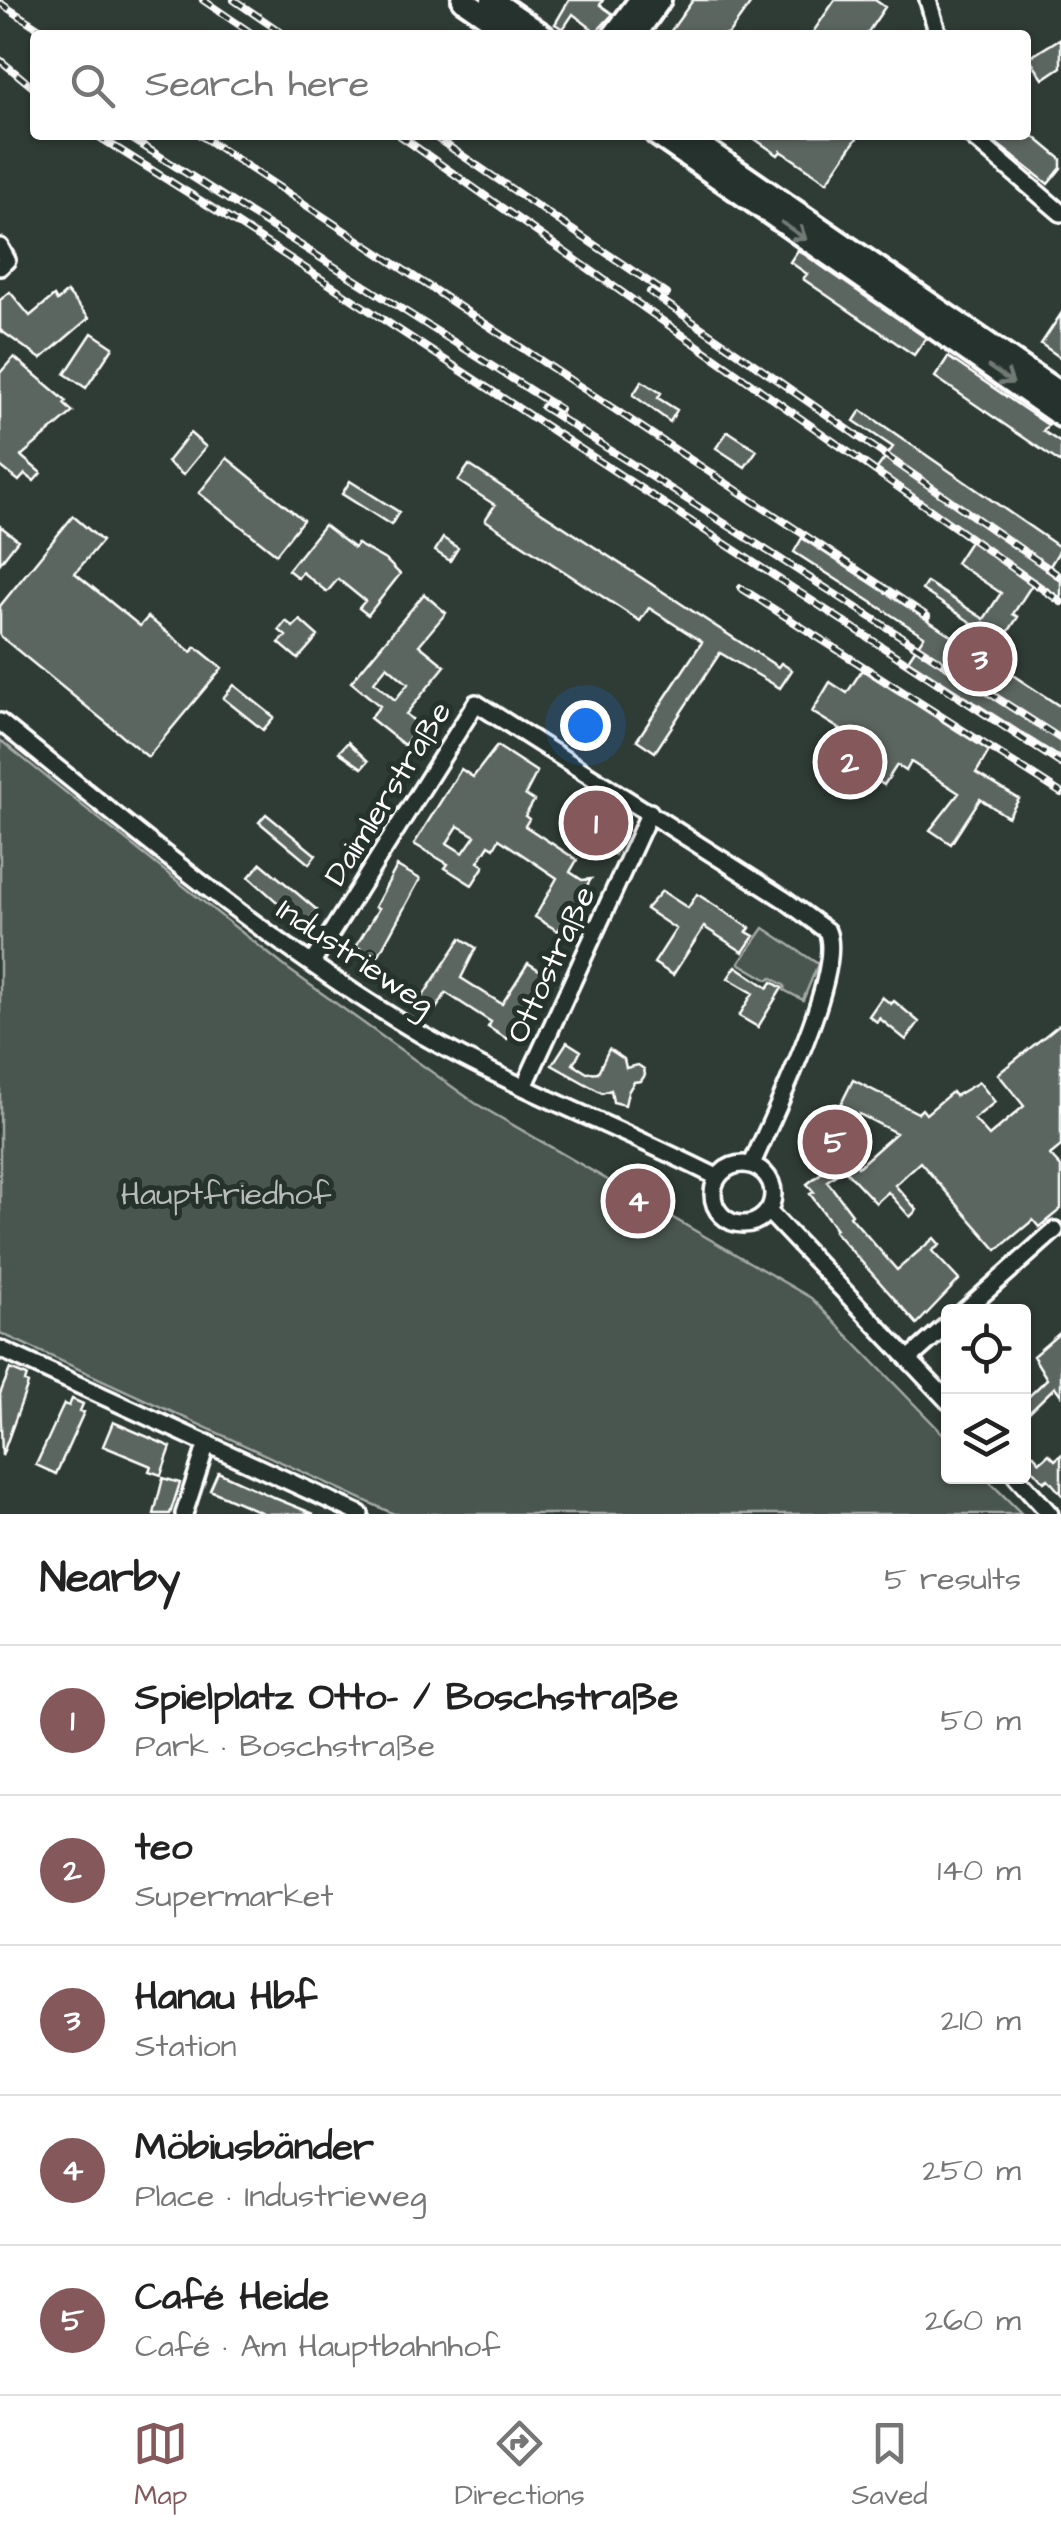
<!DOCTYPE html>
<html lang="en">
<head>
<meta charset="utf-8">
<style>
  body { margin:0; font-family:"Architects Daughter",sans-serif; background:#f2f2f2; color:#222 }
  .controls { position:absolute; right:30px; bottom:30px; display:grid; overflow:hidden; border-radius:10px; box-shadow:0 2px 8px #0004 }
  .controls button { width:90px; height:90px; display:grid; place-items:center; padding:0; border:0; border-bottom:2px solid #e0e0e0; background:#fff; color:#222; font:50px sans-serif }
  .you { position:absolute; left:585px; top:725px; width:35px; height:35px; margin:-25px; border:8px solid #fff; border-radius:50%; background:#1a73e8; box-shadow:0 0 0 15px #1a73e833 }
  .badge { display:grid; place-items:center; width:65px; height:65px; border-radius:50%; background:#85585c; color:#fff; font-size:32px; font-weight:700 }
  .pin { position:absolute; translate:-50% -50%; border:5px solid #fff; box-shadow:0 2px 10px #0006 }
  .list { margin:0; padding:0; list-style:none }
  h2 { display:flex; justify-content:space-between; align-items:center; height:130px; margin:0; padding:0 40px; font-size:42px }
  h2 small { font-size:32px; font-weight:400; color:#767676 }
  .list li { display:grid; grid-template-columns:65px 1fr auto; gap:30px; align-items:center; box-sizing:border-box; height:150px; padding:0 40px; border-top:2px solid #e0e0e0 }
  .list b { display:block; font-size:38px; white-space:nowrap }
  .list p { margin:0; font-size:32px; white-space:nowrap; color:#767676 }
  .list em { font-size:32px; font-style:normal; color:#767676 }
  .icon { flex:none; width:55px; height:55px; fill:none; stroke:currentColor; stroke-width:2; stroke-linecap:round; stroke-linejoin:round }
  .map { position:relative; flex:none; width:1061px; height:1514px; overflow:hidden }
  .search { position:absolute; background:#fff; box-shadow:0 2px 8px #0004; left:30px; right:30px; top:30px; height:110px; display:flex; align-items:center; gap:25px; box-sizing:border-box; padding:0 35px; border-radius:10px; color:#767676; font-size:38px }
  .sheet { height:880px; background:#fff }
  nav { display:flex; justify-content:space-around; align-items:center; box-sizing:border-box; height:140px; border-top:2px solid #e0e0e0; background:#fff; font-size:28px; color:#767676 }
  nav a { display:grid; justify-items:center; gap:5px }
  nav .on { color:#85585c }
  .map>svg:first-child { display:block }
  .green { fill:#4a544f; stroke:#a4aaa7; stroke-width:2.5 }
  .building { fill:#5b6661; stroke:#fff; stroke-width:2.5; fill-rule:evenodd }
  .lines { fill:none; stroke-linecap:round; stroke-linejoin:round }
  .minor-casing { stroke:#fff; stroke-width:22 }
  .major-casing { stroke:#fff; stroke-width:28 }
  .minor { stroke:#26332d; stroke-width:15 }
  .major { stroke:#26332d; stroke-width:20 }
  .rail-casing { stroke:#fff; stroke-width:8 }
  .rail { stroke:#26332d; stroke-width:4; stroke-dasharray:11; stroke-linecap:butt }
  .oneway { stroke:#727a76 }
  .labels { text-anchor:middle; stroke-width:10; stroke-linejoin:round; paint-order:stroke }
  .street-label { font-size:32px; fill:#fff; stroke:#26332d }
  .park-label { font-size:32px; fill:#b7bbb9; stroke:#26332d }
</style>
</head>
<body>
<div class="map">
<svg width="1061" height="1514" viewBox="0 0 1061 1514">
  <rect width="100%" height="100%" fill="#2f3b35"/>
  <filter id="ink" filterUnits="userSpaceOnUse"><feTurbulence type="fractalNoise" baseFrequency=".01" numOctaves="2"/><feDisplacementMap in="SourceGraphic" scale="20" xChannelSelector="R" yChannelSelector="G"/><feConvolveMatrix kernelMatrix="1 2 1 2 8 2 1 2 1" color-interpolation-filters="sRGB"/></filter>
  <g filter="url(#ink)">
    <path class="green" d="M0 740 288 969 475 1103 811 1298 948 1439V1476L985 1477 1022 1514H394L0 1333Z
      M586 791C620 813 636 812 615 855L565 824Z
      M764 928 818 964 803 1000 784 990 785 986 772 978 768 980 739 963Z"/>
    <path class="building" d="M569 0H603L600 5 613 14 596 32 573 14 563 29 555 24Z
      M693 0H753L728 35H668Z
      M835 0H875L885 7 866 35H811Z
      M1061 38V67L1043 79 1029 58Z
      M749 135H859L827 182 781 151 778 155Z
      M1002 135H1032L1061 159V168L1048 184 996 143Z
      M798 250 926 338 914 355 803 279 807 274 790 262Z
      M10 292 30 316 54 296 57 301 67 292 89 318 41 359 0 330V300Z
      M1061 314V358L1041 344Z
      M92 333 113 347 86 388 65 374Z
      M14 357 66 401 64 404 73 412 21 456 41 473 34 481 25 474 19 481 0 466V373Z
      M948 357 1048 425 1043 431 1061 443V463L935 377Z
      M642 381 661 393 658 398 677 410 670 422 633 395Z
      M861 410 1061 548 1047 571 1061 581V598L1035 580 1013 614 1018 617 990 660 1061 707V758L908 660 924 636 794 552 802 538 966 645 978 627 922 590 927 582 984 619 1001 593 956 563 973 537 876 470 893 447 854 421Z
      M728 431 757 450 745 467 716 448Z
      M190 433 206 447 183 475 167 462Z
      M227 458 303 520 276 554 199 493Z
      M469 465 778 667 781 663 792 670 780 688 720 653 655 752 637 740 702 642 649 608 640 621 485 520 495 505 458 481Z
      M350 481 399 512 391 525 342 494Z
      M73 516 102 541 75 573 140 626 148 617 191 652 196 647 222 668 148 757 0 636V606Z
      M324 525 354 548 357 544 387 561 400 574 368 615 359 608 365 601 338 579 327 592 302 572 298 578 288 570Z
      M0 526 18 540 0 563Z
      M443 538 458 548 450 561 435 551Z
      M424 594 446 613 419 645 445 666 406 714 420 726 404 745 370 718 380 706 351 682ZM387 666 408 684 395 700 374 682Z
      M300 620 318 636 298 659 279 643 286 636 279 630 286 621 293 627Z
      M862 670 989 751 976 773 1019 799 1008 817 980 799 951 844 930 830 959 793 911 762 906 771 897 765 884 785 846 761 859 741 812 712 830 682 847 693Z
      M234 685 274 717 263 730 223 698Z
      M348 742 368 761 362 768 339 752Z
      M497 746 537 772 525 795 534 801 525 816 529 819 525 826 577 860 570 872 582 880 591 879 558 931 535 917 557 878 499 839 494 848 489 845 478 862 484 866 472 885 445 868 448 864 414 844 461 769 473 777ZM458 826 475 836 463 853 447 843Z
      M266 814 316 855 309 864 259 822Z
      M261 863 317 910 304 926 249 877Z
      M397 866 420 879 377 958 356 946 379 908 375 907Z
      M662 891 688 908 697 894 750 928 747 932 754 936 743 952 704 927 673 975 654 963 676 929 646 909Z
      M461 938 476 948 461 978 502 1004 528 963 547 975 507 1039 488 1027 491 1022 446 993 436 1009 421 999Z
      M736 966 768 988 772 982 782 988 758 1027 739 1016 753 993 728 978Z
      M882 997 891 1004 894 1001 919 1022 906 1040 879 1018 877 1022 869 1016Z
      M1061 1023V1146L1050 1155 1061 1167V1209L1039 1227 1033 1220 997 1250 920 1162 895 1185 917 1210 910 1217 888 1192 876 1203 844 1169 827 1181 852 1214 850 1216 897 1270 934 1238 940 1245 932 1251 959 1280 917 1324 834 1231 836 1229 810 1194 814 1192 807 1184 846 1154 858 1167 896 1133 859 1114 839 1153 815 1139 821 1128 828 1130 853 1080 918 1113 922 1109 926 1114 952 1092 955 1096 979 1082 995 1102 974 1119 989 1136 1024 1106 998 1074Z
      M567 1042 581 1051 573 1064 587 1073 598 1072 609 1049 624 1059 626 1068 638 1065 644 1069 645 1075 641 1081 634 1082 628 1092 625 1105 613 1102 611 1090 602 1093 552 1065Z
      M1061 1332V1395L1055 1387 1024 1417V1401L1047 1379 1033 1356Z
      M10 1369 27 1376 25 1382 28 1384 2 1456 0 1394Z
      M72 1399 83 1404 80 1411 84 1412 56 1474 36 1465 64 1404 69 1406Z
      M113 1422 171 1447 161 1475 149 1471 151 1466 103 1446Z
      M1024 1444 1040 1462 1049 1454 1055 1460 1061 1455V1494L1048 1479 1044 1482 1024 1460Z
      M218 1472 277 1499 314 1514H265L210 1490Z
      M163 1478 180 1483 170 1514H154Z"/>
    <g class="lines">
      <g class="minor-casing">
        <path id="minor" d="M928 0 938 35
          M970 135 1061 213
          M0 247 7 260 0 267
          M0 722C137 832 271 946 422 1035 516 1089 620 1128 717 1177
          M312 963 476 703 785 900 827 931C845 972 771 1120 752 1164
          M525 1085 650 812
          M713 1194a30 30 0 1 1 60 0a30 30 0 1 1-60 0Z
          M768 1211 948 1401
          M963 1312 1055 1230
          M0 1349 360 1514
          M910 1358 948 1324
          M1016 1476 1050 1514
          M184 1514 207 1443"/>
      </g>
      <g class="major-casing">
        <path id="major" d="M463 0 514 35
          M492 0 543 35
          M614 35 640 0
          M635 35 660 0
          M657 135 1061 416
          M685 135 1061 394"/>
      </g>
      <use href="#minor" class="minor"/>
      <use href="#major" class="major"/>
      <g class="rail-casing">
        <path id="rail" d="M203 0 254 35
          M234 0 285 35
          M0 3 49 35
          M0 60 35 89
          M96 135 233 221 1061 764
          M126 135 560 409
          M200 135 927 616
          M399 135 1061 602
          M432 135 667 294
          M650 292 1061 577
          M543 407 1061 739
          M741 588 1061 793"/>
      </g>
      <use href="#rail" class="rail"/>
    </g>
    <defs><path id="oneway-shaft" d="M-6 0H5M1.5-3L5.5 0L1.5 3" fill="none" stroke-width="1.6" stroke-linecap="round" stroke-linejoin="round" transform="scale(2.5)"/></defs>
    <g class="oneway">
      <use href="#oneway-shaft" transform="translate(794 231) rotate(35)"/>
      <use href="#oneway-shaft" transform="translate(1001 375) rotate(34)"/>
    </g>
  </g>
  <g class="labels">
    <g class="street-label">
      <text transform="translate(387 793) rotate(-58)" y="11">Daimlerstraße</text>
      <text transform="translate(356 956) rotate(34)" y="11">Industrieweg</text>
      <text transform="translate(550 964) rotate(-65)" y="11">Ottostraße</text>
    </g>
    <g class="park-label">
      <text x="226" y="1204">Hauptfriedhof</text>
    </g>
  </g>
</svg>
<div class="controls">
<button><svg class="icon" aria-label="locate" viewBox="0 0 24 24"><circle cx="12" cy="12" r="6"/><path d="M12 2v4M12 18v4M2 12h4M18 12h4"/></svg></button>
<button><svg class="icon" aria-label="layers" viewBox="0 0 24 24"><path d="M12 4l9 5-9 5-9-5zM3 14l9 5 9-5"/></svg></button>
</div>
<div class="you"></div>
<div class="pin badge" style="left:596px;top:823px">1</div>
<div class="pin badge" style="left:850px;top:762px">2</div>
<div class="pin badge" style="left:980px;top:659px">3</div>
<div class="pin badge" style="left:638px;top:1201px">4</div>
<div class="pin badge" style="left:835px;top:1142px">5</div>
<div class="search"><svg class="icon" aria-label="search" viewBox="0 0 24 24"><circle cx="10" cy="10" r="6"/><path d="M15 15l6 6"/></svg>Search here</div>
</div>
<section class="sheet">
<h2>Nearby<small>5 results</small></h2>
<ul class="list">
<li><span class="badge">1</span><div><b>Spielplatz Otto- / Boschstraße</b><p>Park · Boschstraße</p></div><em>50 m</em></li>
<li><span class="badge">2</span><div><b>teo</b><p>Supermarket</p></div><em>140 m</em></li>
<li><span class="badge">3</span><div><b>Hanau Hbf</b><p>Station</p></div><em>210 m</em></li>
<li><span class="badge">4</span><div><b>Möbiusbänder</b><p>Place · Industrieweg</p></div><em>250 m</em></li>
<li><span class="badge">5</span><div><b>Café Heide</b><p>Café · Am Hauptbahnhof</p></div><em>260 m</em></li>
</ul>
</section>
<nav>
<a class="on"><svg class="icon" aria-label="map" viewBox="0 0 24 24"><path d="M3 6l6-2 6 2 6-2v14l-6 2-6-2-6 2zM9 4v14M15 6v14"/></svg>Map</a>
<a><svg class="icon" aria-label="directions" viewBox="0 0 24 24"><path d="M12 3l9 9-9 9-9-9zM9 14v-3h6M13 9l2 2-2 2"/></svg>Directions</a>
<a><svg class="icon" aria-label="saved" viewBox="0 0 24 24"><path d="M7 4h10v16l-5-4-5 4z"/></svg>Saved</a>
</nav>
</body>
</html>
